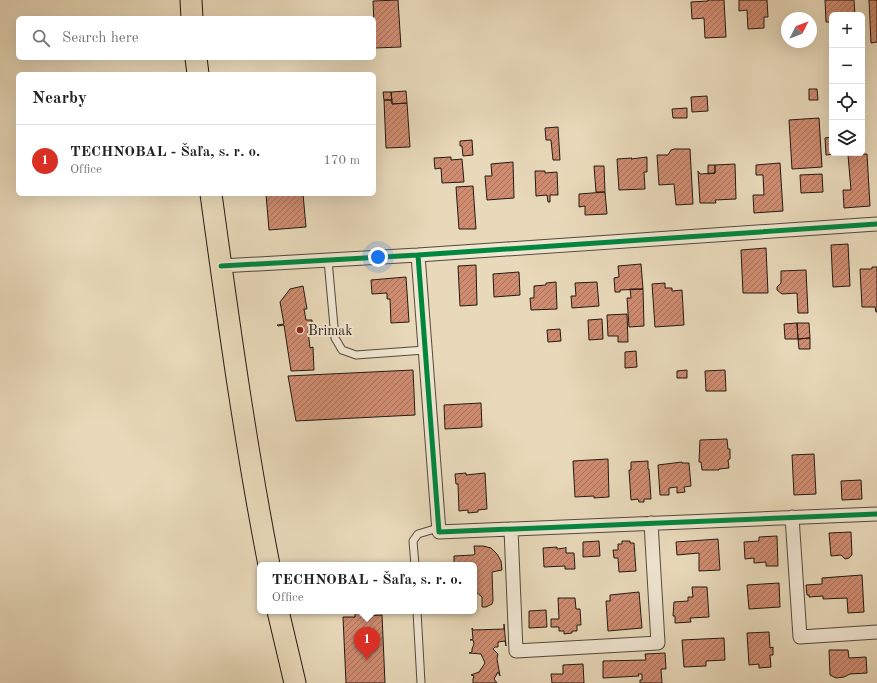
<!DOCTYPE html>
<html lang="en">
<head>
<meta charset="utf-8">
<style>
  body { margin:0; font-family:"Old Standard TT",serif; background:#f6f6f6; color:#222 }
  .controls { position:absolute; right:12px; top:12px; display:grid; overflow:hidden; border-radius:6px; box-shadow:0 4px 16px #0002 }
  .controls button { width:36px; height:36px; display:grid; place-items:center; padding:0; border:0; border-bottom:1px solid #e0e0e0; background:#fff; color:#222; font:20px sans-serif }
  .compass { position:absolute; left:781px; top:12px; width:36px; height:36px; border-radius:50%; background:#fff; box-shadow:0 4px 16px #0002; rotate:48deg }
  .you { position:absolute; left:378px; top:257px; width:14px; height:14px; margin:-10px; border:3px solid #fff; border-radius:50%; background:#1a73e8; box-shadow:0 0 0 6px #1a73e833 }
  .badge { display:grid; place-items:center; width:26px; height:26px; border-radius:50%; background:#d93025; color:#fff; font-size:13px; font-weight:700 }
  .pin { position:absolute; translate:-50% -33px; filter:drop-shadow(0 1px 2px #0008) }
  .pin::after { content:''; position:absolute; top:21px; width:14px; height:12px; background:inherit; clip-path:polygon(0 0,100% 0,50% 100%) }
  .popup { position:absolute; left:257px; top:562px; width:220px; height:52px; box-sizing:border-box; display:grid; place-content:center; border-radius:6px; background:#fff; filter:drop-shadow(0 1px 3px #0005); font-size:13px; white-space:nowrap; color:#767676 }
  .popup b { font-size:15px; color:#222 }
  .popup::after { content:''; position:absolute; left:50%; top:100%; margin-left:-8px; border:8px solid transparent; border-top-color:#fff }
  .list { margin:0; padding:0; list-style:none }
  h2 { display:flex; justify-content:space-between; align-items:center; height:52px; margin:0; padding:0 16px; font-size:17px }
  h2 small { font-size:13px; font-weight:400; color:#767676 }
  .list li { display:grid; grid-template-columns:26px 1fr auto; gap:12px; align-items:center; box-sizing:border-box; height:72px; padding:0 16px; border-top:1px solid #e0e0e0 }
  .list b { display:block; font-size:15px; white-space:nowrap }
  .list p { margin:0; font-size:13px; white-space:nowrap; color:#767676 }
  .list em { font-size:13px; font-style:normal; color:#767676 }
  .icon { flex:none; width:22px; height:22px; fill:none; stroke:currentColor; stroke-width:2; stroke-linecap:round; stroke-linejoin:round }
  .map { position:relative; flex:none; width:877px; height:683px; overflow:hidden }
  .search { position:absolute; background:#fff; box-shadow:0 4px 16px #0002; left:16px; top:16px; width:360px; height:44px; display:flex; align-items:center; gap:10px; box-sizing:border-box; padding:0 14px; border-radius:6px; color:#767676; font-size:15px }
  .panel { position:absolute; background:#fff; box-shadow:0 4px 16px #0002; left:16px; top:72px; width:360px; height:124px; border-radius:6px }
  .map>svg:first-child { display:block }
  .building { fill:url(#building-hatch); stroke:#231910 }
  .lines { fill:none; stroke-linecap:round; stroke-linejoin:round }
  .lane-casing { stroke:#54493a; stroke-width:9 }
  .street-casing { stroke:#54493a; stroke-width:15 }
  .primary-casing { stroke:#231910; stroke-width:23 }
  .lane { stroke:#f0e6d2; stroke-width:7 }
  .street { stroke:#f0e6d2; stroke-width:13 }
  .primary { stroke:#e8d9ba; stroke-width:21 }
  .cycleway-casing { stroke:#f0e6d2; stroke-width:8 }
  .cycleway { stroke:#00873e; stroke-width:5 }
  .poi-dot { fill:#8f2418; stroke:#f0e6d2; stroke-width:1.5 }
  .labels { text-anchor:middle; stroke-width:4; stroke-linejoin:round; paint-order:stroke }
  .poi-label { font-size:14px; fill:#231910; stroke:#f0e6d2; text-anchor:start }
</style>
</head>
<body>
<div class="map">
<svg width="877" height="683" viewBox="0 0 877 683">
  <defs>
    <pattern id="building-hatch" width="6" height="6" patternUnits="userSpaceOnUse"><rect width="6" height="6" fill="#cf8c71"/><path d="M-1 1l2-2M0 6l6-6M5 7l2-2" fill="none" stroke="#a8725b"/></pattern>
  </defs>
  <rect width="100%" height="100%" fill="#e8d9ba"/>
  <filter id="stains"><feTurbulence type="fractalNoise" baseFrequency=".005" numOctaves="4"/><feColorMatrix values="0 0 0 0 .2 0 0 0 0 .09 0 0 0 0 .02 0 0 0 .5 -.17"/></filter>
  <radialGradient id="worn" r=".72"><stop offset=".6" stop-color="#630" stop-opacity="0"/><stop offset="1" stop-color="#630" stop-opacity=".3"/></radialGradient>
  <path class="building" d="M398 0 401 47 375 48 373 1Z
    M708 0H724L726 37 705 38 704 18 692 19 691 2 708 1Z
    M739 0H767L768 17H764V28L748 29 747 10 739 11Z
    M825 0H854L855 15H832V22H826Z
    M869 0H877V42L871 43Z
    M809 89H817L818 100H809Z
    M406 91 407 103 392 104 391 92Z
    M383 92H391L392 100H384Z
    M707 96 708 111 692 112 691 97Z
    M384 100H392V104L407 103 410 147 386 148Z
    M687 108V118H673L672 109Z
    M819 118 822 167 792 169 789 120Z
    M558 127 560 160H553L551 140H546L545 128Z
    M832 137V153H836V154L826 155 825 138Z
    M472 140 473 155 463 156 462 146H460V141Z
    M674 149H690L693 204 676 205 674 184 659 185 657 155H668L671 150Z
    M867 154 870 206 844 208 843 190H851L848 155Z
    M451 157V160L462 159 464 182 442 183 441 168 435 169 434 158Z
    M647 157V172H644L645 189 619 190 617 159 632 158 631 159Z
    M513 162 514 198 487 200 485 176H492L491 164Z
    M780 163 783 211 754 213 753 195H764L763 175H756V165Z
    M735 164 736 199 715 200 716 203H700L698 171 700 174 715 173V165Z
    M708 165H715V173L708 174Z
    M594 166H604L605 192H596Z
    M535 171H545V173L557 172 558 195H550V202H548L547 195 536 196Z
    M822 174 823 192 801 193 800 175Z
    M473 186 476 229H459L456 187Z
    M605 192 607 214 585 215V206L579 207V194Z
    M266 194H303L306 227 269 230Z
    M848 244 850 286 833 287 831 245Z
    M766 248 768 293H743L741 250Z
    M641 264 643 289 620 290V292H615L614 278 619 277 618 266Z
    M476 265 477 305 460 306 458 266Z
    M872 267H877V312H876L875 307H862L860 269H872Z
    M806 270 808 313H798L797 293 782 294 777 290V287L781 283V271Z
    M519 272 520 295 494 297 493 274Z
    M406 277 409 322 391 323 390 299H387V293L372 294 371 280Z
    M556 282 557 309 531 310 530 298H534V286L546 285V283Z
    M597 282 599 306 572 308 571 296H576L575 283Z
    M665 283V288H672V291L682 290 684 325 655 327 652 284Z
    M303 286 307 309H304L306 320H312V331H308L310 348 313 347 314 370 291 371 284 325 278 326 277 325 284 324 280 302 290 289Z
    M630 289H643L644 326 629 327 627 298H631Z
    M627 314 628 342H618V336H608L607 315Z
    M602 319 603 339 589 340 588 320Z
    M797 323 798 339H785L784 324Z
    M797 323H809L810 338 798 339Z
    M560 329 561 341 548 342 547 330Z
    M810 338V349H799L798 339Z
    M636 351 637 367 625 368V352Z
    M413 370 415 415 296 421 288 376Z
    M687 370V378H677V371Z
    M725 370 726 391H706L705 371Z
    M481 403 482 427 445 429 444 405Z
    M727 439 728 449H730V459L728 460 729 468 719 469V470H702L701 462H699L700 440Z
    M814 454 816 494 794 495 792 455Z
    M608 459 609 497 594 498V496L575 497 573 461Z
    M648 461V469H649L651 499H644V502H639L638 499 631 500 629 470H631V462Z
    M682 462V463H689L691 486 684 487 685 492 677 493V487L669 488V495H660L658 465Z
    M466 473V475L485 473 487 509 478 510V512L468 513V510L459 511 458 484H456L455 474Z
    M861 480 862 499 842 500 841 481Z
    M851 532 852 555 849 558 845 559 841 555 831 556 829 533Z
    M777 536 778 566H766V562L754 563V558L745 559 744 542 759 541V537Z
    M718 539 720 570 699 571V553L677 555 676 542Z
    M599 541 600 556 583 557V542Z
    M622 541H630V543H634L636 571 619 572 618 558H614L613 550H618V544H622Z
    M474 546H483L491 548 497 554 501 561 502 570 492 572 493 601 492 604 486 607H482V597L475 591 474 565H454V556L473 555 475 554Z
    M557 547V549L565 548 566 547V553H574L575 569H565V566L544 567 543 548Z
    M862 575 864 612 848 613 847 598 823 599V596L809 597V595H807L806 585 822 584V578Z
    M779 583 780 607 749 609 747 585Z
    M692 587H707L709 617 690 618 691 622 675 623V616H673L674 602 688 601V597H693Z
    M639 592 642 628 608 631 606 601H610V595Z
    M558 598H575L576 609H580L581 625H577V631H572V633L564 634V631H559V627H551V619H559Z
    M546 610 547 627 529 628V611Z
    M355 611H363L364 616 382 615 385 683H346L343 617H355Z
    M504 624 506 646 505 641 498 642V647H495L493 649 498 654 497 659 500 676 498 672 494 679 497 683H473V679L474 676 471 675 479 672 485 663 481 654 469 653 472 652V649L474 644 473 640H470L473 639 472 628 473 630 504 629Z
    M769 632 770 648 773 647V655H770L771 667 759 668V664L749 665 747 633Z
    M724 638 725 660 706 661V666L684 667 682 640Z
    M829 650H848L849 658 866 657 867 673 850 674 844 677 836 678 830 675Z
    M665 653 666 669H661L662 683H640V680H642V674H638L639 676 603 678V661L646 660 645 654Z
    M583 664 584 683H552L551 674H563V665Z"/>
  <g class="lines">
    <g class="lane-casing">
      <path id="lane" d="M328 260 335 338 342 350 356 355 425 350
        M415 565 413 541 418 534 438 528
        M417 611 421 683"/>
    </g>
    <g class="street-casing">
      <path id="street" d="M418 255 439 532 877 514
        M221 266 418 255 877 224
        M792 517 800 637 877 632
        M511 529 516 651 658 643 651 523"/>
    </g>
    <g class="primary-casing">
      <path id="primary" d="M191 0 192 18
        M196 58 198 74
        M211 194C228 318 245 442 269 565
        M278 611 295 683"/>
    </g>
    <use href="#lane" class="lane"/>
    <use href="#street" class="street"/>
    <use href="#primary" class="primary"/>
    <g class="cycleway-casing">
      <path id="cycleway" d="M418 255 439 532 877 514
        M221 266 418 255 877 224"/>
    </g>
    <use href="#cycleway" class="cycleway"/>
  </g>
  <circle class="poi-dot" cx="300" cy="330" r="4"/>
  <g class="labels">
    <g class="poi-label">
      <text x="308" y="335">Brimak</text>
    </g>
  </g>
  <rect width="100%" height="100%" filter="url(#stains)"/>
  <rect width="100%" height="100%" fill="url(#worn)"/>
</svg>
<div class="controls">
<button>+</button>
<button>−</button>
<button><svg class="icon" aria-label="locate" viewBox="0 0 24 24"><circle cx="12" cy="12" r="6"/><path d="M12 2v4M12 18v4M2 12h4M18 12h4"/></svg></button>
<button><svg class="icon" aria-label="layers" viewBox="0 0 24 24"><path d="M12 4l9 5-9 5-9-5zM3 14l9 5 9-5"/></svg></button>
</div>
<svg class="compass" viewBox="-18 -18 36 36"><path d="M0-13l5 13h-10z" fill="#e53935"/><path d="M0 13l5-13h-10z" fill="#767676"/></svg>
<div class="you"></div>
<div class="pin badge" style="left:367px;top:660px">1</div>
<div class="popup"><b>TECHNOBAL - Šaľa, s. r. o.</b>Office</div>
<div class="search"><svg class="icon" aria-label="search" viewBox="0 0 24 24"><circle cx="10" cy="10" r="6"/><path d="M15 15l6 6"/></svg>Search here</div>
<section class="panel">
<h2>Nearby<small></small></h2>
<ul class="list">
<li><span class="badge">1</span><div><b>TECHNOBAL - Šaľa, s. r. o.</b><p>Office</p></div><em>170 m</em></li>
</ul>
</section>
</div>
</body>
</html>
